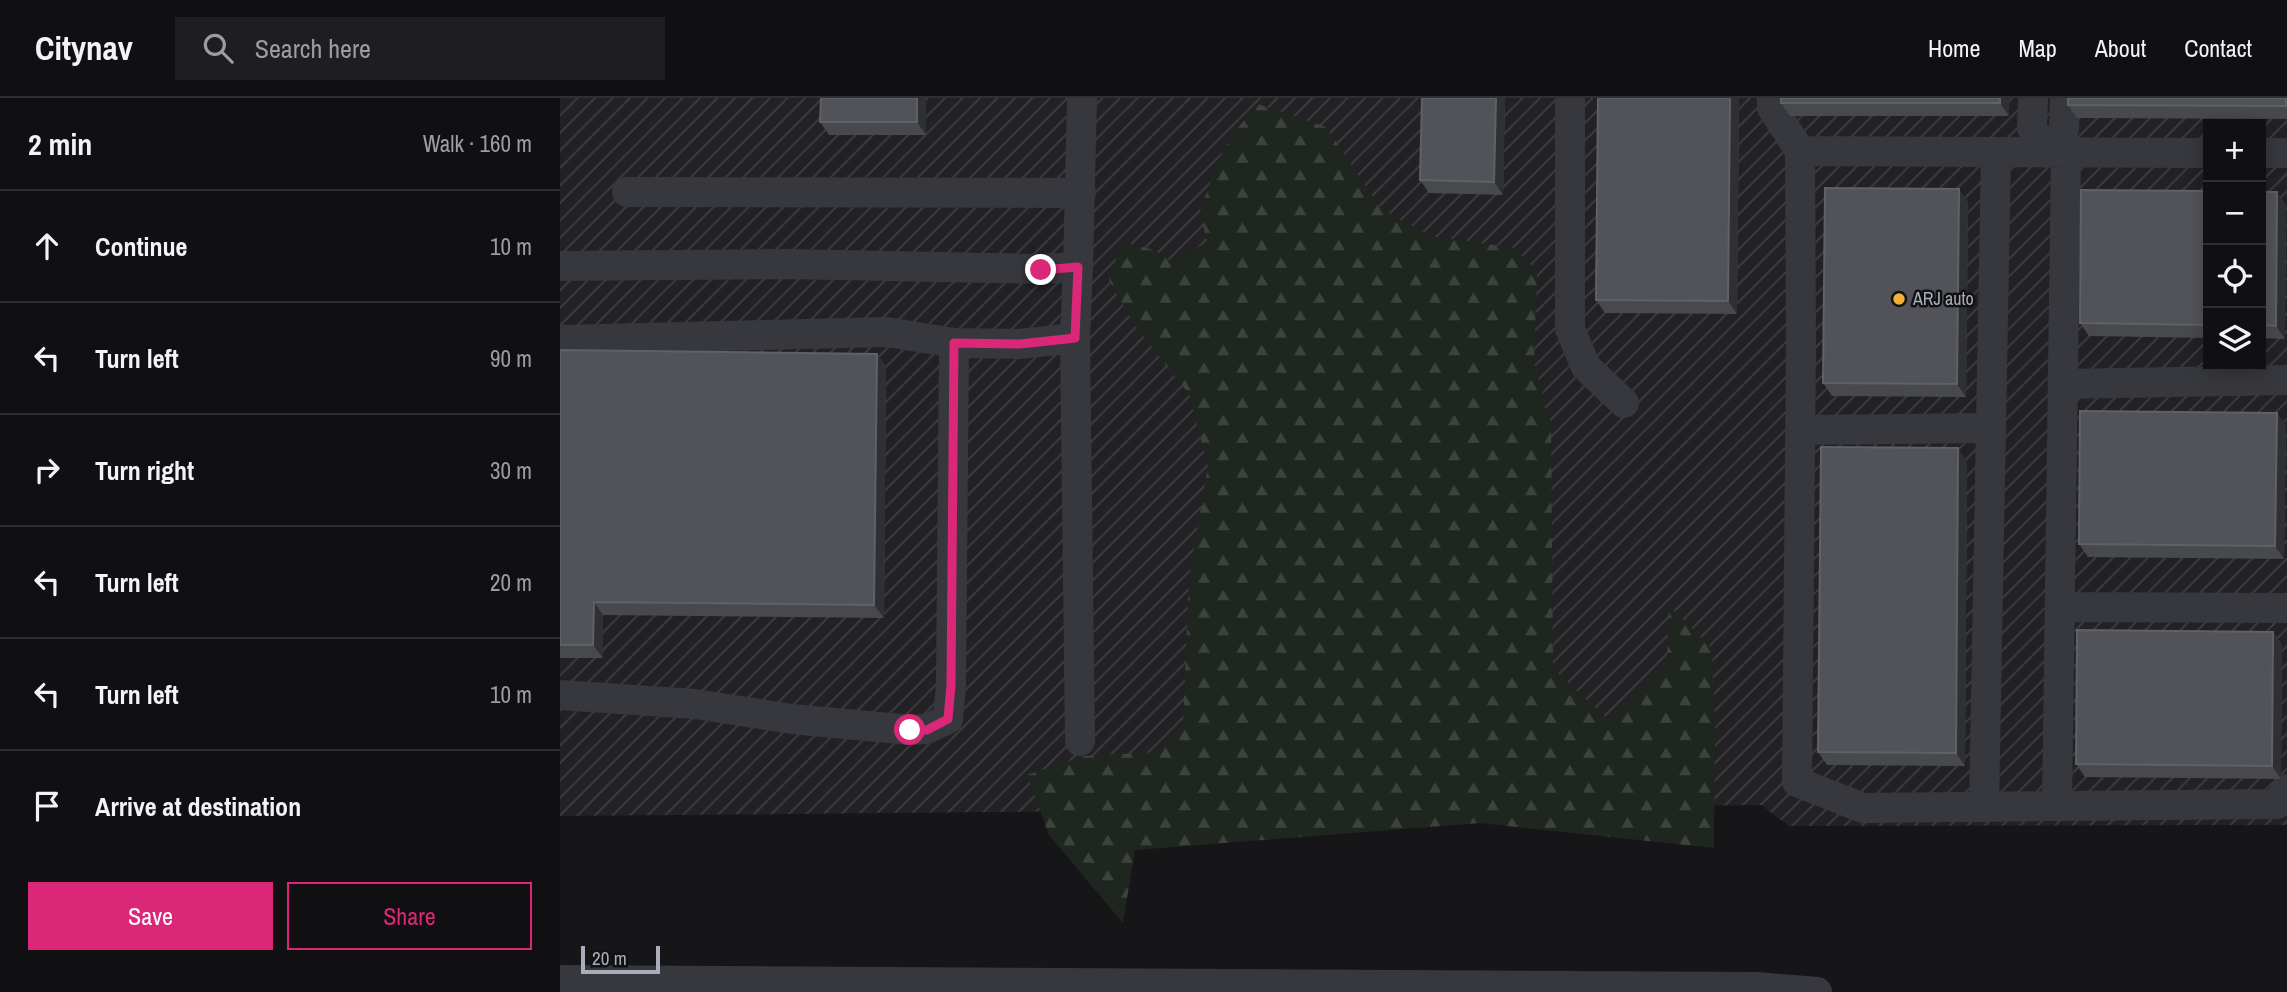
<!DOCTYPE html>
<html lang="en">
<head>
<meta charset="utf-8">
<style>
  body { margin:0; font-family:"Archivo Narrow",sans-serif; background:#1e1e20; color:#f1f3f6 }
  .controls { position:absolute; right:21px; top:21px; display:grid; overflow:hidden; border-radius:0px; box-shadow:0 4px 18px #0003 }
  .controls button { width:63px; height:63px; display:grid; place-items:center; padding:0; border:0; border-bottom:2px solid #303032; background:#101012; color:#f1f3f6; font:35px sans-serif }
  .scale { position:absolute; left:21px; bottom:18px; width:79px; box-sizing:border-box; padding-left:7px; border:4px solid #a8adb8; border-top:0; font-size:19px; line-height:24px; white-space:nowrap; color:#a8adb8; -webkit-text-stroke:5px #111113; paint-order:stroke }
  .stop { position:absolute; width:21px; height:21px; margin:-16px; border:5px solid #db2777; border-radius:50%; background:#fff }
  .stop.end { background:#db2777; border-color:#fff; box-shadow:0 2px 7px #0008 }
  .list { margin:0; padding:0; list-style:none }
  h2 { display:flex; justify-content:space-between; align-items:center; height:91px; margin:0; padding:0 28px; font-size:30px }
  h2 small { font-size:23px; font-weight:400; color:#9c9d9f }
  .list li { display:grid; grid-template-columns:46px 1fr auto; gap:21px; align-items:center; box-sizing:border-box; height:112px; padding:0 28px; border-top:2px solid #303032 }
  .list b { display:block; font-size:26px; white-space:nowrap }
  .list em { font-size:23px; font-style:normal; color:#9c9d9f }
  .actions { display:flex; gap:14px; padding:21px 28px }
  .actions a { flex:1; padding:16px 0; border:2px solid #db2777; border-radius:0px; text-align:center; font-size:24px; color:#db2777 }
  .actions .main { background:#db2777; color:#fff }
  .icon { flex:none; width:38px; height:38px; fill:none; stroke:currentColor; stroke-width:2; stroke-linecap:round; stroke-linejoin:round }
  .map { position:relative; flex:none; width:1727px; height:894px; overflow:hidden }
  header { display:flex; align-items:center; gap:42px; box-sizing:border-box; height:98px; padding:0 35px; background:#101012; border-bottom:2px solid #303032 }
  header strong { font-size:33px }
  nav { display:flex; gap:38px; margin-inline-start:auto; font-size:24px }
  .search { width:490px; height:63px; background:#1e1e20; display:flex; align-items:center; gap:18px; box-sizing:border-box; padding:0 24px; border-radius:0px; color:#9c9d9f; font-size:26px }
  main { display:flex }
  aside { flex:1; background:#101012 }
  .map>svg:first-child { display:block }
  .industrial { fill:url(#industrial-furrows); fill-rule:evenodd }
  .forest { fill:url(#forest-firs) }
  .lines { fill:none; stroke-linecap:round; stroke-linejoin:round }
  .minor { stroke:#37383d; stroke-width:30 }
  .wall { fill:#47494d }
  .shaded-wall { fill:#2f3033 }
  .building { fill:#525359; stroke:#5f6168; stroke-width:2 }
  .route { stroke:#db2777; stroke-width:9 }
  .poi-dot { fill:#f2b134; stroke:#111113; stroke-width:2.5 }
  .labels { text-anchor:middle; stroke-width:5; stroke-linejoin:round; paint-order:stroke }
  .poi-label { font-size:18px; fill:#a8adb8; stroke:#111113; text-anchor:start }
</style>
</head>
<body>
<header>
<strong>Citynav</strong>
<div class="search"><svg class="icon" aria-label="search" viewBox="0 0 24 24"><circle cx="10" cy="10" r="6"/><path d="M15 15l6 6"/></svg>Search here</div>
<nav><a>Home</a><a>Map</a><a>About</a><a>Contact</a></nav>
</header>
<main>
<aside>
<h2>2 min<small>Walk · 160 m</small></h2>
<ul class="list">
<li><svg class="icon" aria-label="ahead" viewBox="0 0 24 24"><path d="M12 20V5M6 11l6-6 6 6"/></svg><div><b>Continue</b></div><em>10 m</em></li>
<li><svg class="icon" aria-label="left" viewBox="0 0 24 24"><path d="M17 20v-9H6M10 6l-5 5 5 5"/></svg><div><b>Turn left</b></div><em>90 m</em></li>
<li><svg class="icon" aria-label="right" viewBox="0 0 24 24"><path d="M7 20v-9h11M14 6l5 5-5 5"/></svg><div><b>Turn right</b></div><em>30 m</em></li>
<li><svg class="icon" aria-label="left" viewBox="0 0 24 24"><path d="M17 20v-9H6M10 6l-5 5 5 5"/></svg><div><b>Turn left</b></div><em>20 m</em></li>
<li><svg class="icon" aria-label="left" viewBox="0 0 24 24"><path d="M17 20v-9H6M10 6l-5 5 5 5"/></svg><div><b>Turn left</b></div><em>10 m</em></li>
<li><svg class="icon" aria-label="arrive" viewBox="0 0 24 24"><path d="M6 21V4h12l-3 4 3 4H6"/></svg><div><b>Arrive at destination</b></div></li>
</ul>
<div class="actions"><a class="main">Save</a><a>Share</a></div>
</aside>
<div class="map">
<svg width="1727" height="894" viewBox="0 0 1727 894">
  <defs>
    <pattern id="industrial-furrows" width="10" height="10" patternUnits="userSpaceOnUse" patternTransform="scale(1.75)"><rect width="10" height="10" fill="#222225"/><path d="M-1 1l2-2M0 10L10 0M9 11l2-2" fill="none" stroke="#3f3f43"/></pattern>
    <pattern id="forest-firs" width="22" height="20" patternUnits="userSpaceOnUse" patternTransform="scale(1.75)"><rect width="22" height="20" fill="#1e261f"/><path d="M5 1l3.5 6h-7zM16 11l3.5 6h-7z" fill="#3c433d"/></pattern>
  </defs>
  <rect width="100%" height="100%" fill="#161618"/>
  <path class="industrial" d="M0 0H1727V727L1229 728 1201 707 0 718ZM1648 26H1701V268H1648Z"/>
  <path class="forest" d="M698 6 766 29 821 111 870 138 955 150 977 173 974 264 991 325 993 571 1048 621 1107 569 1109 508 1152 550 1155 631 1154 750 920 725 575 752 563 825 489 737 467 677 524 658 599 654 623 627 629 479 648 368 629 296 575 228 549 182 562 144 594 152 612 164 647 144 640 113 659 60 676 32Z"/>
  <g class="lines">
    <path class="minor" d="M1010 0V231L1026 269 1064 305
      M1212 0V10L1240 53 1241 246 1237 684 1303 710 1717 706 1727 691
      M1473 0 1472 30 1486 55 1504 32 1505 0
      M1240 53 1648 55
      M1701 55H1727
      M67 94 521 95
      M0 168 225 166 481 171 518 169 522 0
      M515 240 520 643
      M0 242 327 234 394 245 460 246 515 240 518 169
      M1503 286 1727 282
      M1241 332 1431 330
      M1500 509 1727 510
      M0 597 135 606 232 621 350 632 367 631 388 621 391 587 394 245
      M1497 708 1506 55
      M1424 709 1436 55
      M0 882 1196 889 1257 894"/>
  </g>
  <path class="wall" d="M261 0H366V37H269L260 24Z
    M862 0H945L943 97 869 95 860 82Z
    M1038 0H1179L1177 216 1045 215 1036 202Z
    M1221 0H1449V18H1230L1221 5Z
    M1727 0V21L1517 20 1508 7Z
    M1648 93V240L1529 238 1520 225Z
    M1701 94 1726 107 1725 241 1701 240Z
    M1408 104 1406 299 1272 298 1263 285Z
    M0 252 317 256 326 269 324 520 43 517V560H0Z
    M1726 328 1724 461 1528 459 1519 446Z
    M1407 363 1405 668 1267 667 1258 654Z
    M1713 534 1722 547 1721 681 1525 679 1516 666Z"/>
  <path class="shaded-wall" d="M357 0H366V37L357 24Z
    M936 0H945L943 97 934 84Z
    M1170 0H1179L1177 216 1168 203Z
    M1440 0H1449V18L1440 5Z
    M1399 91 1408 104 1406 299 1397 286Z
    M1717 94 1726 107 1725 241 1716 228Z
    M317 256 326 269 324 520 314 507Z
    M1717 315 1726 328 1724 461 1715 448Z
    M1398 350 1407 363 1405 668 1396 655Z
    M34 504 43 517V560L33 547Z
    M1713 534 1722 547 1721 681 1712 668Z"/>
  <path class="building" d="M261 0H357V24H260Z
    M862 0H936L934 84 860 82Z
    M1038 0H1170L1168 203 1036 202Z
    M1221 0H1440V5H1221Z
    M1508 0H1726V8L1508 7Z
    M1265 90 1399 91 1397 286 1263 285Z
    M1521 92 1648 93V227L1520 225Z
    M1701 94H1717L1716 228 1701 227Z
    M0 252 317 256 314 507 34 504 33 547H0Z
    M1520 313 1717 315 1715 448 1519 446Z
    M1261 349 1398 350 1396 655 1258 654Z
    M1517 532 1713 534 1712 668 1516 666Z"/>
  <g class="lines">
    <path class="route" d="M350 632H367L388 621 391 587 394 245 460 246 515 240 518 169 481 172"/>
  </g>
  <circle class="poi-dot" cx="1339" cy="201" r="7"/>
  <g class="labels">
    <g class="poi-label">
      <text x="1353" y="207">ARJ auto</text>
    </g>
  </g>
</svg>
<div class="controls">
<button>+</button>
<button>−</button>
<button><svg class="icon" aria-label="locate" viewBox="0 0 24 24"><circle cx="12" cy="12" r="6"/><path d="M12 2v4M12 18v4M2 12h4M18 12h4"/></svg></button>
<button><svg class="icon" aria-label="layers" viewBox="0 0 24 24"><path d="M12 4l9 5-9 5-9-5zM3 14l9 5 9-5"/></svg></button>
</div>
<div class="scale">20 m</div>
<div class="stop" style="left:350px;top:632px"></div>
<div class="stop end" style="left:481px;top:172px"></div>
</div>
</main>
</body>
</html>
